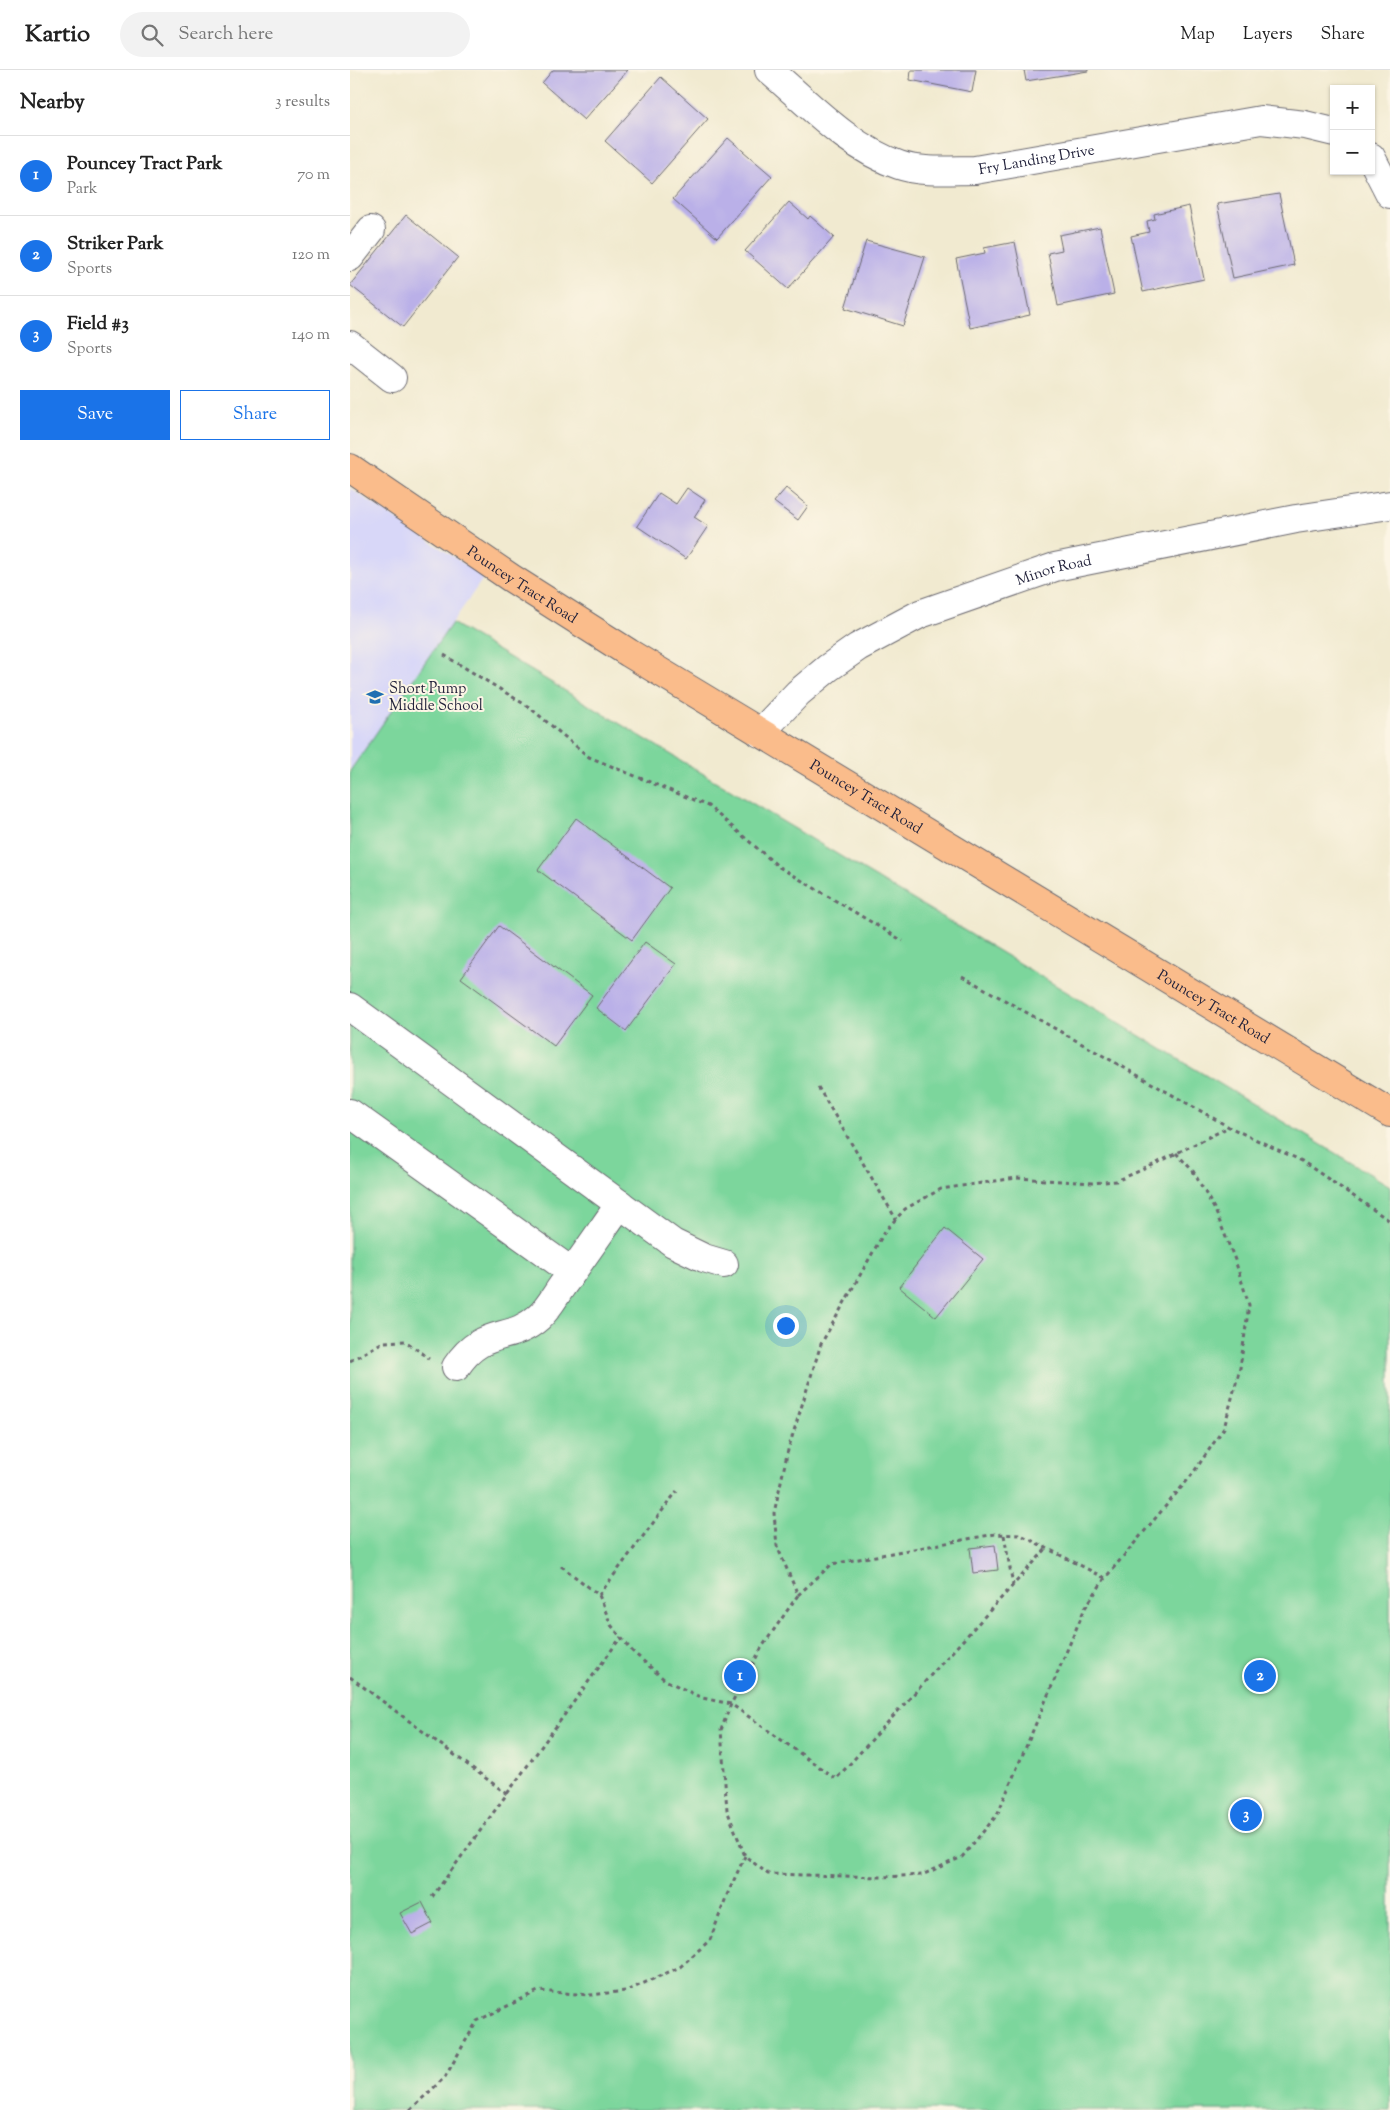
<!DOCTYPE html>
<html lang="en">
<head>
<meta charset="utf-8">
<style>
  body { margin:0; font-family:"Sorts Mill Goudy",serif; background:#f2f2f2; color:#222 }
  .controls { position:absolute; right:15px; top:15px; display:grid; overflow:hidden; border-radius:0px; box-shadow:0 1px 4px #0004 }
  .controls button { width:45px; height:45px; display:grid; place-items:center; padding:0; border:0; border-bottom:1px solid #e0e0e0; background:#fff; color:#222; font:25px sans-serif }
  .you { position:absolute; left:435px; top:1255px; width:18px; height:18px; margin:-12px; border:4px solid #fff; border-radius:50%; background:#1a73e8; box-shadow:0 0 0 8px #1a73e833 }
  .badge { display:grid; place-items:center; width:32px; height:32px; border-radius:50%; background:#1a73e8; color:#fff; font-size:16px; font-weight:700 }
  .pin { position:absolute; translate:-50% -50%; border:2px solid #fff; box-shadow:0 1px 5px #0006 }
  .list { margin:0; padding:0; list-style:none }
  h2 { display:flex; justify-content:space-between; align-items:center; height:65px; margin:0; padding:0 20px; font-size:21px }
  h2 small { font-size:16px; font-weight:400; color:#767676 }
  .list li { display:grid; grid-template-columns:32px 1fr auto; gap:15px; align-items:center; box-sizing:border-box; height:80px; padding:0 20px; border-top:1px solid #e0e0e0 }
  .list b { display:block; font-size:19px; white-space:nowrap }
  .list p { margin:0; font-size:16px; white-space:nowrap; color:#767676 }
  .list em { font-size:16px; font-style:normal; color:#767676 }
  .actions { display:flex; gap:10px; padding:15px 20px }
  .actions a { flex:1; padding:11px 0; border:1px solid #1a73e8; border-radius:0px; text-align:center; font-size:18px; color:#1a73e8 }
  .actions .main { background:#1a73e8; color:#fff }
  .icon { flex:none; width:28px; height:28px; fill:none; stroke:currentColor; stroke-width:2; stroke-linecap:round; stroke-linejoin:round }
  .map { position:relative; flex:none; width:1040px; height:2040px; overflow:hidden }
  header { display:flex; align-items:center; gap:30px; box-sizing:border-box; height:70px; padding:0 25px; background:#fff; border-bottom:1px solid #e0e0e0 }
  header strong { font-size:24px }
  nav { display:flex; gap:28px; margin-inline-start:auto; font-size:18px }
  .search { width:350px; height:45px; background:#f2f2f2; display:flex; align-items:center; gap:12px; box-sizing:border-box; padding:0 18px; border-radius:28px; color:#767676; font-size:19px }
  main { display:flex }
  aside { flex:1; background:#fff }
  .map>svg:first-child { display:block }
  .built { fill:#d8d7f8 }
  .green { fill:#7cd69c; stroke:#4f7c6c }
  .building { fill:#bab0e8 }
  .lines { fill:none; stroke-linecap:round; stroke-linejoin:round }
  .minor-casing { stroke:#6a686f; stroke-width:30 }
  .major-casing { stroke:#6a686f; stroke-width:30 }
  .path { stroke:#6a686f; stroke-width:3; stroke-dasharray:4 4; stroke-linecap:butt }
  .minor { stroke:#fff; stroke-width:28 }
  .major { stroke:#fabc8b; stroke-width:28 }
  .labels { text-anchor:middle; stroke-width:4; stroke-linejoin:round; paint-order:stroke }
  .street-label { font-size:15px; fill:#22223b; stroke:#fcf5e5 }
  .poi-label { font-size:15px; fill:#22223b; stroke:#fcf5e5; text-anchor:start }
</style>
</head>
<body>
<header>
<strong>Kartio</strong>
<div class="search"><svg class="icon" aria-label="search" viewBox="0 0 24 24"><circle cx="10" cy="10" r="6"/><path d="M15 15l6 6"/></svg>Search here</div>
<nav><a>Map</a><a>Layers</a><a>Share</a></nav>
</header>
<main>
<aside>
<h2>Nearby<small>3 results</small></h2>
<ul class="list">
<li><span class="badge">1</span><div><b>Pouncey Tract Park</b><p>Park</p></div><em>70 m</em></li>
<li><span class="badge">2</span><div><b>Striker Park</b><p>Sports</p></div><em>120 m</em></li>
<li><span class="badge">3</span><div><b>Field #3</b><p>Sports</p></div><em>140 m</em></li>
</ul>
<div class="actions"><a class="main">Save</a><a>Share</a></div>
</aside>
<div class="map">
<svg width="1040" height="2040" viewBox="0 0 1040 2040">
  <rect width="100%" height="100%" fill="#fcf5e5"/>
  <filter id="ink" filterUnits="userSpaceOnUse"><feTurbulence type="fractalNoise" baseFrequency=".02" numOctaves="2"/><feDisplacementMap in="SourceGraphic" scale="10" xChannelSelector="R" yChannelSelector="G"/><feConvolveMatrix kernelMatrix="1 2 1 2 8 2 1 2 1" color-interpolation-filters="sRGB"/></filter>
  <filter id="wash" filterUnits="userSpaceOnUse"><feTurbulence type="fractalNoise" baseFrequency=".0096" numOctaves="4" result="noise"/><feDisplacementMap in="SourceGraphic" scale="20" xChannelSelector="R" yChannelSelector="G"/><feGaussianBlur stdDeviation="1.12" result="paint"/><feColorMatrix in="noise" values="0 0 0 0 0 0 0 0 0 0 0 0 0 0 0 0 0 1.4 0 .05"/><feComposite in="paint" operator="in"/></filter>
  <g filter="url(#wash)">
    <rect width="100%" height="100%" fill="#f1ead0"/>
    <path class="built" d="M0 418 134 507 0 701Z"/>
    <path class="green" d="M102 553 1040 1116V2040H0V701Z"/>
    <g id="blocks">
      <path class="building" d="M203 0H278L234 50 192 13Z
        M561 0H626L622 22 560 10Z
        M674 0H738V1L676 11Z
        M311 7 358 49 302 113 255 71Z
        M378 68 422 106 367 168 323 129Z
        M929 124 944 195 883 208 867 134Z
        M439 132 458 149 460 146 484 167 438 219 395 181Z
        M839 136 854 209 793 222 781 166 799 162 797 151 805 149 804 144Z
        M56 145 108 187 53 257 0 215Z
        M750 157 764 224 708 236 698 183 712 180 709 165Z
        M516 171 575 187 553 256 495 238Z
        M665 172 680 245 620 258 606 189 635 183 634 178Z
        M337 418 355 430 344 447 358 456 336 489 287 456 309 423 326 434Z
        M436 418 458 436 448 450 424 432Z
        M226 748 320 818 282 870 188 800Z
        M149 856 242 925 204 976 111 908Z
        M295 872 326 894 276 961 246 938Z
        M595 1158 633 1189 586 1247 549 1217Z
        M645 1475 648 1500 623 1503 620 1478Z
        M72 1832 83 1853 62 1864 50 1843Z"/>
    </g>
  </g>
  <g filter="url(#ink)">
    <use href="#blocks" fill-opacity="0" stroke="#6a686f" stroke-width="1"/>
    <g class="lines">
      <g class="minor-casing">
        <g id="minor">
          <path id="s1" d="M419 0C459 34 499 78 549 95 572 103 601 100 625 100L911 50 955 55 984 62"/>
          <path d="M1021 87 1040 124"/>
          <path d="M0 187 21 160"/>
          <path d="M0 275 42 308"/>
          <path id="s2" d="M410 663 448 623 478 598 508 577 570 544 705 497 946 449 1040 435"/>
          <path d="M0 937 323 1173 354 1188 374 1194"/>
          <path d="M0 1043 222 1202"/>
          <path d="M106 1297C133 1256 159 1274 189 1247 198 1239 205 1226 212 1216 232 1189 251 1161 270 1134"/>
        </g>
      </g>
      <g class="major-casing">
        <g id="major">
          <path id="s3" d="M0 398 161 508 279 583 1040 1043"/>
        </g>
      </g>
      <path class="path" d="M94 585 179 637 239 687 358 736 429 797 553 871
        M612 906 879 1057 952 1091 1040 1151
        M468 1017 546 1149
        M826 1083 843 1101 865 1140 885 1190 899 1235 890 1298 874 1358 841 1406 755 1508 735 1538 647 1745 612 1787 572 1805 532 1807 418 1804 395 1786 377 1740 371 1660 381 1634 412 1577 448 1525 427 1476 424 1443 438 1380 471 1274 535 1161 555 1139 591 1119 666 1108 742 1113 766 1111 801 1096 879 1057
        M0 1291 33 1272 55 1271 79 1288
        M654 1465 663 1515
        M211 1496 249 1525 261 1555 282 1581 315 1610 352 1628 381 1634 486 1709 697 1478
        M249 1525 327 1421
        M448 1525 482 1494 645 1464 671 1465 755 1508
        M0 1607 157 1724
        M82 1827 271 1567
        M60 2040 95 2007 127 1951 188 1921 240 1925 276 1921 330 1897 360 1870 377 1825 395 1786"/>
      <use href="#minor" class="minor"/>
      <use href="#major" class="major"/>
    </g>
  </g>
  <defs>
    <g id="school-bare" transform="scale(1.35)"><path d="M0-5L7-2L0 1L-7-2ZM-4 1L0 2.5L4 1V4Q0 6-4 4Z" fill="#1f6fb2" stroke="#fcf5e5" stroke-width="2.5" paint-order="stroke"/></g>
  </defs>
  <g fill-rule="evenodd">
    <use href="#school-bare" x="25" y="627"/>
  </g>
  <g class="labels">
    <g class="street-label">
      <text dy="5" stroke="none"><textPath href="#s1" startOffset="301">Fry Landing Drive</textPath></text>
      <text dy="5" stroke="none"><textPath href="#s2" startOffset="342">Minor Road</textPath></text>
      <text dy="5" stroke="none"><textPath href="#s3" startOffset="208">Pouncey Tract Road</textPath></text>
      <text dy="5" stroke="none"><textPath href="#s3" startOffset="612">Pouncey Tract Road</textPath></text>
      <text dy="5" stroke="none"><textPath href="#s3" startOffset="1018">Pouncey Tract Road</textPath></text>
    </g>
    <g class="poi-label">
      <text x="39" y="623">Short Pump<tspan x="39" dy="17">Middle School</tspan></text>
    </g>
  </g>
</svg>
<div class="controls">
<button>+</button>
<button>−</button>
</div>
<div class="you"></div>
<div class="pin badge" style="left:390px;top:1606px">1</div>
<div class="pin badge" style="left:910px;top:1606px">2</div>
<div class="pin badge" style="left:896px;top:1745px">3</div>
</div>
</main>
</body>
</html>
